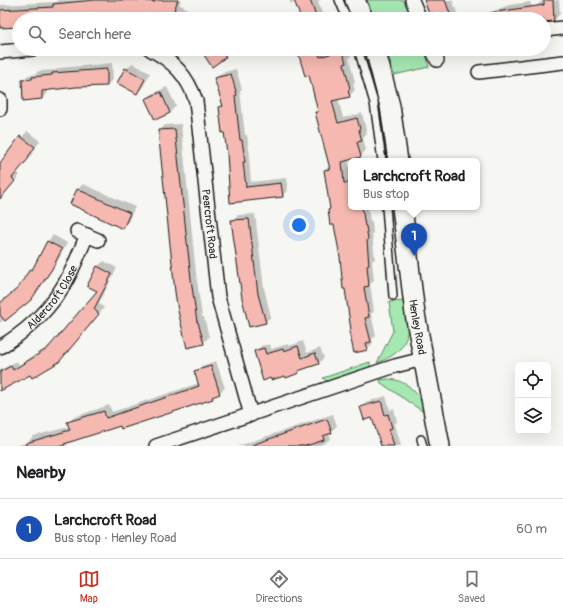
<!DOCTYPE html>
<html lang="en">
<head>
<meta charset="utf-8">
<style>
  body { margin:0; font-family:Pangolin,sans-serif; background:#f6f6f6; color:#202124 }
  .controls { position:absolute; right:12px; bottom:12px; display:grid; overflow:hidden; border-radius:6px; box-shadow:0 4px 16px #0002 }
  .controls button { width:36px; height:36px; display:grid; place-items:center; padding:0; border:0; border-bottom:1px solid #e0e0e0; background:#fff; color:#202124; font:20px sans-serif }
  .you { position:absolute; left:299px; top:225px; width:14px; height:14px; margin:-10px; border:3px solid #fff; border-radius:50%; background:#1a73e8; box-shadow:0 0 0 6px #1a73e833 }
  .badge { display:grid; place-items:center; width:26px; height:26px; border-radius:50%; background:#c8321e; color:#fff; font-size:13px; font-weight:700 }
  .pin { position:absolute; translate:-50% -33px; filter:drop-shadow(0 1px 2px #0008) }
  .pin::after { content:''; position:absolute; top:21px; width:14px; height:12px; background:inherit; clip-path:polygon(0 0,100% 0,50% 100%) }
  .popup { position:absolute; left:348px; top:158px; width:132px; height:52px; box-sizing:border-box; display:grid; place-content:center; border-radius:6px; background:#fff; filter:drop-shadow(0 1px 3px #0005); font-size:13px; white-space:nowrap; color:#757577 }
  .popup b { font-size:15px; color:#202124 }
  .popup::after { content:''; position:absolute; left:50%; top:100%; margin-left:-8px; border:8px solid transparent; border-top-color:#fff }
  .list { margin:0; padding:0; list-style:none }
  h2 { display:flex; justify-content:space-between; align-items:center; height:52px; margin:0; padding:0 16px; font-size:17px }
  h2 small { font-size:13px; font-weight:400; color:#757577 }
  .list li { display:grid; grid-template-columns:26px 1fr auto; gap:12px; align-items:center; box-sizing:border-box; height:60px; padding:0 16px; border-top:1px solid #e0e0e0 }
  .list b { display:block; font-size:15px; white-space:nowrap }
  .list p { margin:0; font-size:13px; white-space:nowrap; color:#757577 }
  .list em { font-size:13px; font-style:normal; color:#757577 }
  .icon { flex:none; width:22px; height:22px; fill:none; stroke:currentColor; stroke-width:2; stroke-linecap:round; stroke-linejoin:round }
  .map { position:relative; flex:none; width:563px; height:446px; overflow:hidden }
  .search { position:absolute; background:#fff; box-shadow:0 4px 16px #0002; left:12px; right:12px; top:12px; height:44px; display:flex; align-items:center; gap:10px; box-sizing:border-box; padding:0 14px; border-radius:22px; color:#757577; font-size:15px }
  .sheet { height:112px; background:#fff }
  nav { display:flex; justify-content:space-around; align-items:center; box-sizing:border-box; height:56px; border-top:1px solid #e0e0e0; background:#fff; font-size:11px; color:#757577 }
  nav a { display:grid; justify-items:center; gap:2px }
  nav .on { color:#c8321e }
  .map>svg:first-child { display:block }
  .green { fill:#a5e8b2; stroke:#608267 }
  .shadow { fill:#0003 }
  .building { fill:#f5b9b1; stroke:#1c1c1c }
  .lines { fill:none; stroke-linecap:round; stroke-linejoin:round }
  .lane-casing { stroke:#1c1c1c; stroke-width:10 }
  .street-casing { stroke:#1c1c1c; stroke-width:16 }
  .secondary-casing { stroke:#1c1c1c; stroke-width:22 }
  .lane { stroke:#f6f6f2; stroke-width:7 }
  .street { stroke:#f6f6f2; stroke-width:13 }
  .secondary { stroke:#f6f6f2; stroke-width:19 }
  .labels { text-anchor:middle; stroke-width:4; stroke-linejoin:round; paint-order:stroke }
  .street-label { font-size:11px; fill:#1c1c1c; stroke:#f6f6f2 }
</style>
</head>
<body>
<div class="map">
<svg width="563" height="446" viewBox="0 0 563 446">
  <rect width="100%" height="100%" fill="#f6f6f2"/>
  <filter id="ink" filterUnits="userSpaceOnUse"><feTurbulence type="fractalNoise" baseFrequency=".025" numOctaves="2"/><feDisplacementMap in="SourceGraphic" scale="8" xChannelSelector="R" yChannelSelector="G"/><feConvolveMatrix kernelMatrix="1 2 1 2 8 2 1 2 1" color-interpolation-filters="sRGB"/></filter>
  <g filter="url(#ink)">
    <path class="green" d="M367 0H407L414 19H375Z
      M386 49H425L429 67 394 75Z
      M405 301C410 333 411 350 377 363L393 331 389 302Z
      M370 362V367L327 382 323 378Z
      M387 379C405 379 420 393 425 410L422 411 381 383 380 380Z"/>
    <path class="shadow" d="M58 0H181L179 4 204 19H19V26L0 27V5L56 2Z
      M289 0H320L318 2 324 19H302L296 2 291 4Z
      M424 0H452L460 19H432Z
      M559 0 560 14 554 20 544 21V19H539L536 6 542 1Z
      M530 2 537 17 535 19H481L484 15 509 5Z
      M201 49H230L231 51 212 66Z
      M298 49H349L351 56 349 58 355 82 353 84 355 90 349 96 338 98 343 118 362 113 367 134 363 138 366 150 361 156 348 159 350 178H351V207H368L370 221H372L373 233 372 234 375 259 372 261 374 280 370 284 374 311 371 314 376 336 372 339 373 343 367 349 352 329 341 257 331 208 325 170 330 165 316 113 319 110 309 73Z
      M112 63 113 79 107 85 76 86 47 90 48 93 42 98 23 80 28 75 36 74 38 71 56 70 59 68Z
      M132 63 150 73 143 87 137 93 126 69Z
      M236 69 242 89 240 91 245 135H247L250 156 249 157 251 182 286 178 288 190 282 196 231 202 225 131 220 107 223 104 215 79 221 73Z
      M167 87 176 106 170 112 155 118 147 99 152 94Z
      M181 124 196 273 202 317H204L209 337 203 343 188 347 159 131 165 125Z
      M27 131 40 141 33 151 34 152 17 172 20 175 9 188 0 191V165Z
      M83 184 135 207 128 222 122 228 71 204 78 189Z
      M255 214 264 288 271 317 265 322 232 220 238 215Z
      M53 235 67 243 57 262 36 293 0 323V303L20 286 35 266 48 241Z
      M104 261 117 268 99 303 104 308 65 354 0 390V370L17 361 19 365 52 344 98 291 88 285 98 266Z
      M303 341 307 353 320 348 324 358 318 364 301 369 298 372 255 351 261 346 270 344 271 349 288 344 289 346Z
      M216 361 225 388 212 398 121 425 70 442 66 446H15L28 442 33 436 69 427 68 423 74 417 109 405 112 412 199 383 195 372 201 366Z
      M386 396 390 410 394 409 397 421 395 424 401 446H382L373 417 361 407 366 402Z
      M333 414 337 426 329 433 331 438 325 443 318 446H238Z"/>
    <path class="building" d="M95 0H139L155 2V0H178L174 10 189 19H19V27L0 28V10L53 7V4Z
      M294 0H310L317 19H301Z
      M424 0H445L452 19H431Z
      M544 0H553L554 21 544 22V19H489V13L544 5Z
      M200 49H221L226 57 212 67Z
      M297 49H318L320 57 342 50 346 63 344 64 350 89 348 90 350 97 332 101 338 123 357 118 360 129 359 130 362 141 357 142 361 157 342 162 344 183H351V207L353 208 362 207 365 226H366L368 239 367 240 369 265 367 266 369 286 364 287 369 317 365 318 371 342 366 343 368 350 354 353 349 331 351 330 345 289H343L340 257 334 225H330L328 210 330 209 324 170 330 169 315 112H318L309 75 305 76Z
      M125 68 145 79 137 94 117 83Z
      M107 69V86L76 87 42 91V99L23 101 22 80 32 79V77L52 75V73Z
      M231 74 237 95 235 96 240 140H242L245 162H243L246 187 281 183 283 197 230 203 227 153 224 132 222 133 219 107 223 106 214 78Z
      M161 92 170 113 155 120 145 99Z
      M175 129 191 279 197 322H198L204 344 187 348 178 311 175 292 158 130Z
      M20 136 35 147 28 157 29 158 12 178 15 181 0 199V163Z
      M77 189 130 213 123 229 70 204Z
      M249 219 258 294 266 323 249 327 242 298 231 220Z
      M47 241 62 249 52 269 31 300 5 321 0 315V303L18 288 30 269 32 270Z
      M97 266 112 274 94 309 99 314 59 362 32 378 30 375 0 391V372L11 366 13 370 47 349 97 291 87 286Z
      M298 346 302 358 315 353 319 364 298 371 299 373 286 378 285 376 271 380 270 378 263 381 254 351 264 348 266 354 283 349 284 351Z
      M211 366 220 394 212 397 213 399 121 429 120 426 70 442 64 444V446H26V443L70 430 67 422 104 411 106 418 199 386 194 371Z
      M381 401 385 415 388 414 392 428 389 429 394 446H381L372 418 364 420 360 407Z
      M327 419 332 433 323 436 324 440 306 446H253L252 445Z"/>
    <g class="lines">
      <g class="lane-casing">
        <path id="lane" d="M339 0 347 19
          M358 49 374 103 382 161
          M386 207 393 296
          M421 439 423 446"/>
      </g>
      <g class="street-casing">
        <g id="street">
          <path d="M412 0 420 19"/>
          <path d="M544 30 563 28"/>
          <path id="s1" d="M150 49C174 62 187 75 196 101L218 297 251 415"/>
          <path d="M432 49 437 60"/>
          <path d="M0 52 33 49"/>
          <path d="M479 72 563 62"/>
          <path d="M0 100V109"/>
          <path d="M77 231 98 240"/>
          <path id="s2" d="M0 347C24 333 45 314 60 291 72 274 79 253 87 235"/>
          <path d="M156 446 395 366 423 359"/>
        </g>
      </g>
      <g class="secondary-casing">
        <g id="secondary">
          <path d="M355 0 363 19"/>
          <path d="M375 49 390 106 398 161"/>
          <path id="s3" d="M402 207 415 314 440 446"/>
        </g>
      </g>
      <use href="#lane" class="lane"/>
      <use href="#street" class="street"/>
      <use href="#secondary" class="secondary"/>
    </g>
  </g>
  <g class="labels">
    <g class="street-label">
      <text dy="4" stroke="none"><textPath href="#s1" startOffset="195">Pearcroft Road</textPath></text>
      <text dy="4" stroke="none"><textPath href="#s2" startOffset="73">Aldercroft Close</textPath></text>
      <text dy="4" stroke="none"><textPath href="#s3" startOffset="121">Henley Road</textPath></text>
    </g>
  </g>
</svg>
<div class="controls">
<button><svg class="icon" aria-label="locate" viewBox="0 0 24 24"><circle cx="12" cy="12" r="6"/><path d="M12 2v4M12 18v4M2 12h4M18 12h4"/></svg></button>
<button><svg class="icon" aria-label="layers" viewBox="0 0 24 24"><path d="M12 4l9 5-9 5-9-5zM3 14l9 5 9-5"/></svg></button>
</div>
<div class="you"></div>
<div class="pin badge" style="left:414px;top:256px;background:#1a4fb4">1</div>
<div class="popup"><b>Larchcroft Road</b>Bus stop</div>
<div class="search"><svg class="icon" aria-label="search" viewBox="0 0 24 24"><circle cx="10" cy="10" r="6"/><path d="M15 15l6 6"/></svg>Search here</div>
</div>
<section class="sheet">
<h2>Nearby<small></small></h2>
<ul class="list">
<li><span class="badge" style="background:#1a4fb4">1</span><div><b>Larchcroft Road</b><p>Bus stop · Henley Road</p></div><em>60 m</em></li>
</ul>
</section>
<nav>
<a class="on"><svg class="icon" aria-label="map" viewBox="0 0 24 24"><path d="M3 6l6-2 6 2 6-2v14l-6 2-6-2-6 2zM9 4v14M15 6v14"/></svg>Map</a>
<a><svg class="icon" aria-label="directions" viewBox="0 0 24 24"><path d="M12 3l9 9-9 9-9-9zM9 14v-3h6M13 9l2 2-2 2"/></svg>Directions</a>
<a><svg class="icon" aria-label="saved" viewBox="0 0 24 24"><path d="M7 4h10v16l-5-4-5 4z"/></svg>Saved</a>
</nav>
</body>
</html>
